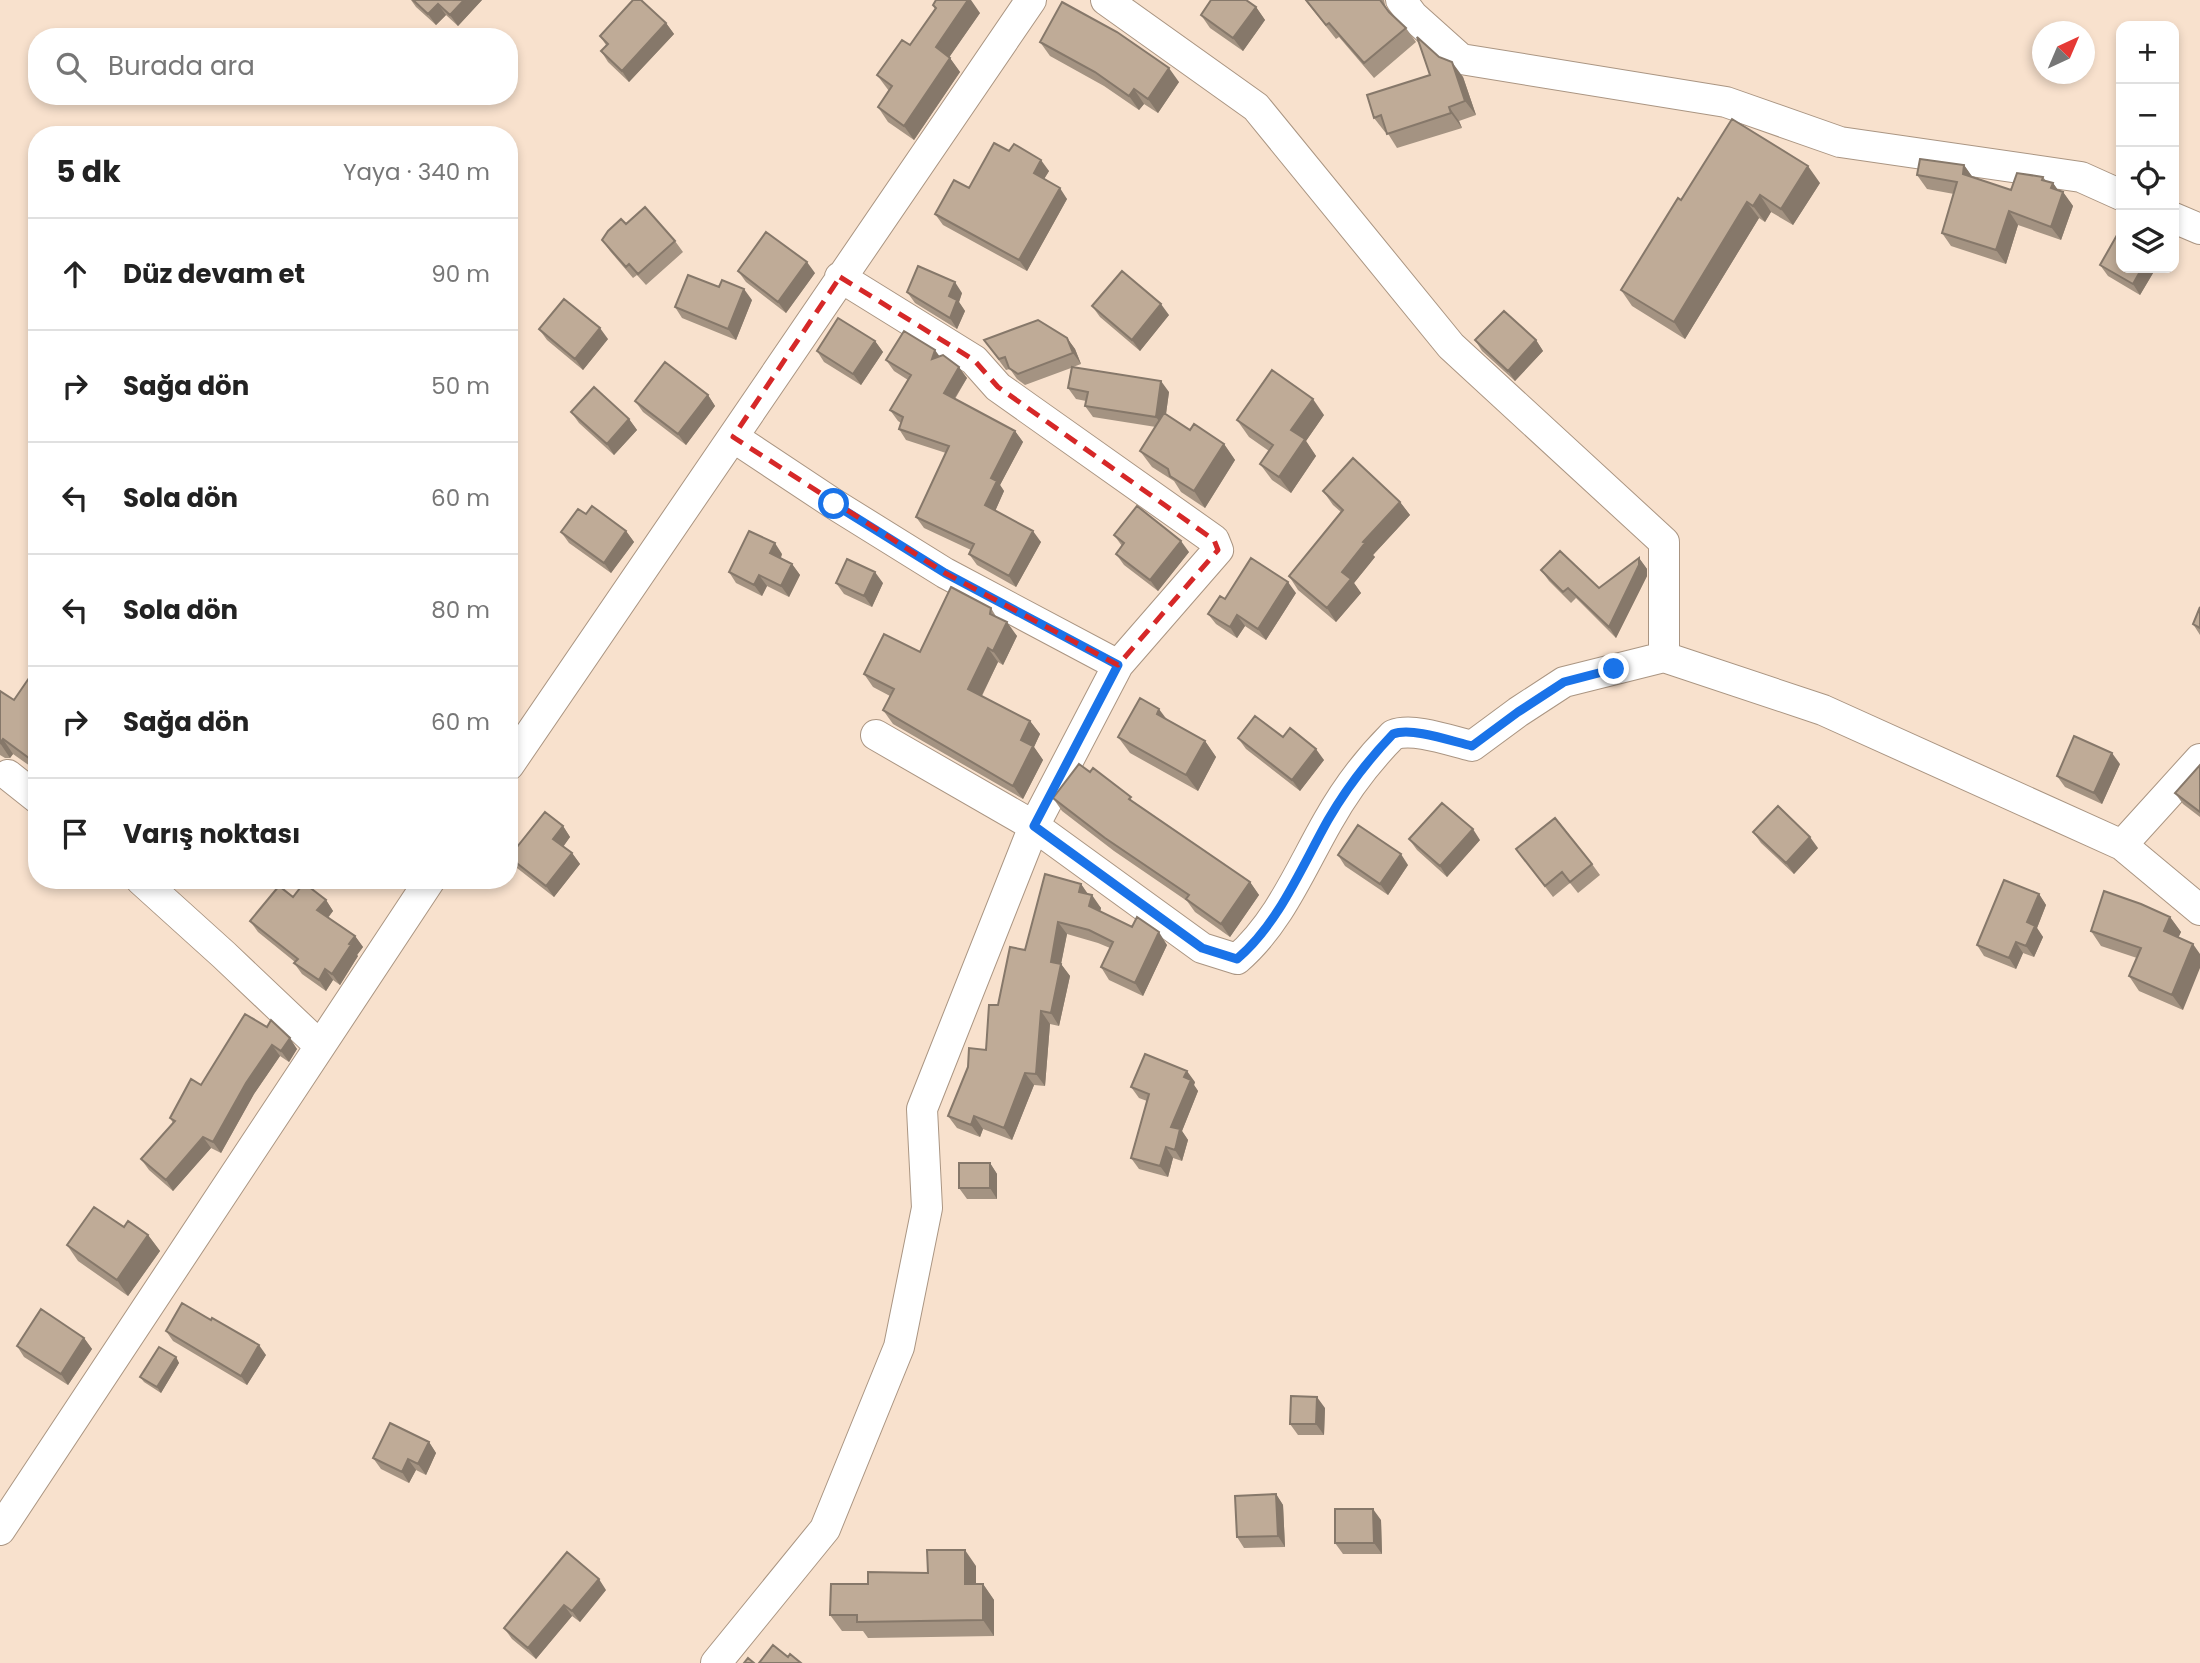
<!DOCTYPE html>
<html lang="tr">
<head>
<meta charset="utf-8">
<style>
  body { margin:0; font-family:Poppins,sans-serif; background:#f2f2f2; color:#222 }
  .controls { position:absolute; right:21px; top:21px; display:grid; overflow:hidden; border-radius:14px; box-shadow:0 4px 10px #0003 }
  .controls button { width:63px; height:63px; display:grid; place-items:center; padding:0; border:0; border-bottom:2px solid #e0e0e0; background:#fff; color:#222; font:35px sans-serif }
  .compass { position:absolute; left:2032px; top:21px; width:63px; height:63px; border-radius:50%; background:#fff; box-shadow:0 4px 10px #0003; rotate:44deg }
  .stop { position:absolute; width:21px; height:21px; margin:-16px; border:5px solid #1a73e8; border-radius:50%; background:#fff }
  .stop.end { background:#1a73e8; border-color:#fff; box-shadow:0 2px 7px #0008 }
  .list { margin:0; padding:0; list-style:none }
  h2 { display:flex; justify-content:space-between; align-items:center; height:91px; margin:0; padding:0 28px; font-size:30px }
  h2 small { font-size:23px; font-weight:400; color:#767676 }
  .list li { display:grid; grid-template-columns:46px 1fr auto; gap:21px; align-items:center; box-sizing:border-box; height:112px; padding:0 28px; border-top:2px solid #e0e0e0 }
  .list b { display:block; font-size:26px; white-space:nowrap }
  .list em { font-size:23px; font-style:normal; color:#767676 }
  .icon { flex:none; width:38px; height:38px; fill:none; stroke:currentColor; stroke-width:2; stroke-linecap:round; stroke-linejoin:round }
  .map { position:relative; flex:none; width:2200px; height:1663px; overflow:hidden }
  .search { position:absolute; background:#fff; box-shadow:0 4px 10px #0003; left:28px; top:28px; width:490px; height:77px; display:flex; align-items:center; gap:18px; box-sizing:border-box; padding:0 24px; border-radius:28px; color:#767676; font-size:26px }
  .panel { position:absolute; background:#fff; box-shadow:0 4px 10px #0003; left:28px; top:126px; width:490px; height:763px; border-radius:28px }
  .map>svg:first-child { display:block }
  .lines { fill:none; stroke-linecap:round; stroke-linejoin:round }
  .minor-casing { stroke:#aa9582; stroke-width:32 }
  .minor { stroke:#fff; stroke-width:30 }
  .wall { fill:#a49382 }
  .shaded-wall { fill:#86786a }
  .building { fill:#bfab97; stroke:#86786a; stroke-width:2 }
  .route { stroke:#1a73e8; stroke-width:9 }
  .marked { fill:none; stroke:#d62828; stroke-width:5; stroke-dasharray:14 9; stroke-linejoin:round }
</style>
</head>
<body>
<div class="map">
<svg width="2200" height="1663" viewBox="0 0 2200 1663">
  <rect width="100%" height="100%" fill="#f8e1cd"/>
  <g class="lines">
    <g class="minor-casing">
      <path id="minor" d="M1106 0 1256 107 1451 346 1664 542V657
        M1401 0 1413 16 1461 59 1726 102 1840 142 2081 177 2121 195
        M2174 218 2200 229
        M733 437 834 504 945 573 1118 665
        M876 735 1034 826 1202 948 1237 959C1279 923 1301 868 1328 821 1346 789 1368 760 1393 735 1413 727 1451 741 1472 746L1518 712 1564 682 1664 657 1823 710 2122 845 2200 910
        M509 765 1031 0
        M8 775 37 798
        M2122 845 2200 759
        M141 880 224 955 320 1046
        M0 1530 430 880
        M716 1663 825 1529 899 1347 927 1208 922 1109 1034 826 1118 665 1218 550 1214 540 998 387 974 360 840 277"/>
    </g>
    <use href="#minor" class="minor"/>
  </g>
  <path class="wall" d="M411 0H482L458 26 446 15 436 25 416 7Z
    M1211 0H1247L1256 7 1265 20 1243 51 1210 28 1201 15Z
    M1305 0H1384L1386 9 1389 12 1406 28 1416 42 1374 78 1339 37 1336 39Z
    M933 5 980 13 949 57 960 72 914 140 888 122 878 107 889 91 877 75 910 45 935 9Z
    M666 23 674 34 629 82 608 62 601 51 606 45 600 36Z
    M1040 42 1179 82 1158 113 1144 104 1139 110 1104 86 1050 56Z
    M1439 57 1463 77 1476 115 1459 121 1462 128 1397 148 1387 132H1385L1374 118 1430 75Z
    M1009 151 1049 171 1044 179 1067 199 1027 271 943 225 935 214 969 188Z
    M1964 165 1972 177 2011 190 2043 177 2046 181 2053 183 2058 190 2063 192 2073 206 2061 240 2018 225 2006 264 1951 246 1942 233 1954 194 1927 189 1917 175Z
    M1820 183 1793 225 1771 212 1765 222 1759 218 1685 339 1632 306 1621 290 1681 200Z
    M626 224 675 241 683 252 646 285 637 275 633 278 610 251 602 240Z
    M2100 265 2121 268H2156L2140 295 2108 276Z
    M738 271 815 273 786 313 746 282Z
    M907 292 962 293 959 302 965 311 957 329 915 303Z
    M752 300 736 340 682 318 675 307Z
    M1092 306 1169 315 1140 351 1100 317Z
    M539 329 608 339 583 370 547 340Z
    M1067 338 1075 349 1081 364 1073 367 1169 392 1166 414 1190 430 1224 444 1235 460 1205 508 1181 492 1174 481 1152 467 1140 451 1156 427 1093 417 1085 406 1086 401 1076 399 1068 388 1071 368 1025 385 1017 379 1010 369 1006 370 984 340Z
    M1475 340H1536L1543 351 1515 381 1482 351Z
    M875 341 883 352 861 385 824 362 817 351Z
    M940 356 967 378 955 399 1015 431 1023 442 1000 485 1004 491 995 511 1041 542 1016 587 977 565 969 554 971 550 924 528 916 517 946 453 906 440 899 429 901 423 898 421 890 410 908 380 894 371 886 360Z
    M708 395 715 406 686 445 643 412 635 401Z
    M571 412 629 419 637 430 614 455 579 423Z
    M1324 415 1306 441 1316 456 1291 493 1272 480 1260 464 1269 451 1249 437 1237 420Z
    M1323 491 1400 502 1410 515 1373 555 1375 557 1354 583 1361 593 1336 622 1298 590 1289 576 1341 512 1333 505Z
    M586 514 626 531 634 542 611 573 569 543 561 532Z
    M1114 535 1189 552 1158 591 1124 565 1116 554 1122 546Z
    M782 554 781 558 792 564 800 575 789 597 767 586 762 596 736 583 729 572Z
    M1639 558 1647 569V576L1616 638 1576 598 1571 603 1549 581 1541 570 1599 588Z
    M836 583H883L872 607 844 594Z
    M1296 593 1266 640 1245 626 1237 638 1216 624 1208 614 1225 599Z
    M2200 607V635L2193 624Z
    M991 608 997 618 1017 636 1003 665 998 662 982 696 1030 721 1040 734 1034 747 1043 760 1023 799 893 724 883 710 890 696 873 687 864 674 920 652Z
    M37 683V771L13 754 10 758H5L0 755V691L14 700Z
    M1166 719 1205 741 1216 757 1198 791 1130 753 1118 737Z
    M1283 737 1324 760 1300 791 1246 749 1238 738Z
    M2120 764 2102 804 2065 787 2057 776Z
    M2200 765V817L2183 804 2175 793Z
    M1090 772 1250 882 1259 895 1230 937 1195 912 1187 901 1114 851 1062 811 1053 798Z
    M563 826 570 837 563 846 572 853 580 864 554 897 517 868 509 857Z
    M1753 832 1818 848 1794 874 1761 843Z
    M1409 839 1480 840 1447 877 1417 850Z
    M1516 849 1592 864 1600 875 1578 893 1570 883 1553 897Z
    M1338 855 1408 865 1388 895 1345 866Z
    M1081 884 1088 894 1101 908 1100 912 1167 945 1143 996 1109 980 1101 967 1110 948 1098 943 1067 934 1061 964 1070 976 1059 1026 1050 1024 1045 1086 1034 1085 1012 1140 983 1129 980 1137 957 1128 948 1116 986 1050 998 1005 1025 950Z
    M2039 894 2046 905 2037 928 2043 937 2034 957 2023 953 2016 969 1984 956 1977 945Z
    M293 897 326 900 333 911 328 918 355 936 363 947 357 955 358 956 340 985 333 980 326 991 302 974 294 963 295 962 258 932 250 921Z
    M2170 917 2181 932 2178 938 2183 1010 2139 991 2129 976 2137 958 2101 946 2091 931Z
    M267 1027 297 1049 289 1062 280 1056 254 1094 221 1153 211 1148 173 1191 149 1170 141 1159 173 1123 170 1118 201 1085Z
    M1195 1082 1194 1085 1198 1091 1182 1131 1188 1140 1182 1161 1173 1158 1168 1177 1139 1169 1131 1158 1147 1101 1139 1098 1131 1087Z
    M990 1163 997 1174V1199H967L959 1188Z
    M124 1227 148 1235 160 1251 128 1296 78 1261 67 1245Z
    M166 1331 266 1355 247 1385 173 1341Z
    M84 1338 92 1349 68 1385 24 1357 17 1346Z
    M176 1357 179 1363 161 1393 144 1382 140 1377Z
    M1325 1408 1324 1435H1298L1290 1424Z
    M429 1442 436 1453 426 1475 416 1470 409 1483 381 1469 373 1458Z
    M1276 1494 1283 1505 1285 1547 1244 1548 1237 1537Z
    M1381 1520 1382 1554H1343L1335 1543Z
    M976 1566V1584H983L994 1600V1636L868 1638 863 1631H842L830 1615 868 1584 928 1573Z
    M606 1590 580 1622 572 1616 536 1659 512 1639 504 1628Z"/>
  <path class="shaded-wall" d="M464 0H482L458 26 450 15Z
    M968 0H971L980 13 946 62 936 47Z
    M438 4 446 15 436 25 428 14Z
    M1256 7 1265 20 1243 51 1233 38Z
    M666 23 674 34 629 82 622 71Z
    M950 58 960 72 914 140 904 126Z
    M1452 62 1463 77 1476 115 1465 101Z
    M1169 68 1179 82 1158 113 1148 99Z
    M1134 89 1144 104 1139 110 1129 96Z
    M1449 107 1459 121 1462 128 1451 113Z
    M1041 160 1049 171 1041 184 1034 173Z
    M1964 165 1974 179 1963 174Z
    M1808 166 1820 183 1793 225 1781 209Z
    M2053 183 2062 196 2063 192 2073 206 2061 240 2051 227V188Z
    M1060 188 1067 199 1027 271 1019 260Z
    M1760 195 1771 212 1765 222 1753 206Z
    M1747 202 1759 218 1685 339 1674 322Z
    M2009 211 2018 225 2006 264 1996 250Z
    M807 262 815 273 786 313 778 302Z
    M2142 268H2156L2140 295 2133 284Z
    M955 282 962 293 959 302 965 311 957 329 950 318 949 296Z
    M744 289 752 300 736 340 728 329Z
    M1161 304 1169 315 1140 351 1132 340Z
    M600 328 608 339 583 370 575 359Z
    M1067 338 1075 349 1081 364 1073 353Z
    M1536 340 1543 351 1515 381 1508 371Z
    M875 341 883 352 861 385 853 374Z
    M935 350 943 361 932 359Z
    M959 367 967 378 951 404 944 393Z
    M1161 381 1169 392 1164 428 1156 417Z
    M708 395 715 406 686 445 678 434Z
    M1313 399 1324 415 1306 441 1316 456 1291 493 1279 477 1291 430Z
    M629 419 637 430 614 455 607 444Z
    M1015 431 1023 442 1000 485 1004 491 993 516 985 505 991 478Z
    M1224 444 1235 460 1205 508 1194 491Z
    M1400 502 1410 515 1373 555 1375 557 1354 583 1361 593 1336 622 1327 608 1342 572 1363 542Z
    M626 531 634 542 611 573 604 563Z
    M1033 531 1041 542 1016 587 1009 576Z
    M1181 541 1189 552 1158 591 1150 580Z
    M775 543 782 554 778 564 770 553Z
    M1639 558 1647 569V576L1616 638 1609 627Z
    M792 564 800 575 789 597 781 586Z
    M875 572 883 583 872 607 864 596Z
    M759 575 767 586 762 596 754 585Z
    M1288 582 1296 593 1266 640 1258 629Z
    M1237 615 1245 626 1237 638 1230 627Z
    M1007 622 1017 636 1003 665 993 651Z
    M988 648 998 662 978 703 968 689Z
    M1159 709 1171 725 1157 714Z
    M1030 721 1040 734 1034 747 1043 760 1023 799 1013 786 1021 740Z
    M3 739 13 754 10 758 0 743Z
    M1205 741 1216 757 1198 791 1186 775Z
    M1316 749 1324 760 1300 791 1292 780Z
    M2112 753 2120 764 2102 804 2094 793Z
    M563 826 570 837 561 850 553 839Z
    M1473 829 1480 840 1447 877 1440 866Z
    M1810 837 1818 848 1794 874 1786 863Z
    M572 853 580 864 554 897 546 886Z
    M1401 854 1408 865 1388 895 1380 884Z
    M389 880H399L394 887Z
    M1250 882 1259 895 1230 937 1221 924Z
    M1081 884 1089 896 1079 892Z
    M2039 894 2046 905 2037 928 2043 937 2034 957 2026 946 2027 922Z
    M1092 895 1101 908 1098 919 1089 906Z
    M326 900 333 911 325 921 317 910Z
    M2170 917 2181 932 2174 946 2164 931Z
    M1058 922 1067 934 1061 964 1070 976 1059 1026 1051 1013V962Z
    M1159 932 1167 945 1143 996 1135 983Z
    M355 936 363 947 357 955 358 956 340 985 332 974Z
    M2016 942 2023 953 2016 969 2009 958Z
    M2193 944 2200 954V968L2183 1010 2172 995Z
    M325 969 333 980 326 991 319 980Z
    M1041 1011 1050 1024 1045 1086 1036 1074Z
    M290 1038 297 1049 289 1062 281 1051Z
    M272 1045 280 1056 254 1094 221 1153 213 1142 246 1083Z
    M1187 1071 1195 1082 1194 1085 1198 1091 1182 1131 1188 1140 1182 1161 1175 1150 1171 1127 1184 1077Z
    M1025 1073 1034 1085 1012 1140 1004 1128Z
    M974 1116 983 1129 980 1137 971 1125Z
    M203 1137 211 1148 173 1191 166 1180Z
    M1166 1147 1173 1158 1168 1177 1160 1166Z
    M990 1163 997 1174V1199L990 1188Z
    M148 1235 160 1251 128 1296 117 1280Z
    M84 1338 92 1349 68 1385 61 1374Z
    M259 1345 266 1355 247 1385 241 1376Z
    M176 1357 179 1363 161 1393 157 1387Z
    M1317 1397 1325 1408 1324 1435 1316 1424Z
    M429 1442 436 1453 426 1475 418 1464Z
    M408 1459 416 1470 409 1483 402 1472Z
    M1276 1494 1283 1505 1285 1547 1278 1536Z
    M1373 1509 1381 1520 1382 1554 1374 1543Z
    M965 1550 976 1566V1600L965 1584Z
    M599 1579 606 1590 580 1622 572 1611Z
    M983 1584 994 1600V1636L983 1620Z
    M564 1605 572 1616 536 1659 528 1648Z"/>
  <path class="building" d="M413 0H464L450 15 438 4 428 14Z
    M633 0H641L666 23 622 71 601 51 608 44 600 36Z
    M936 0H968L936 47 950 58 904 126 878 107 892 86 877 75 902 40 910 45 936 8 933 5Z
    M1211 0H1246L1256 7 1233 38 1201 15Z
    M1306 0H1380L1389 12 1406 28 1364 63 1329 23 1326 25Z
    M1062 2 1117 32 1169 68 1148 99 1134 89 1129 96 1095 72 1040 42Z
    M1417 37 1439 57 1452 62 1465 101 1449 107 1451 113 1387 134 1381 115 1374 118 1367 95 1430 75Z
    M1732 119 1808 166 1781 209 1760 195 1753 206 1747 202 1674 322 1621 290 1678 198 1681 200Z
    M994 143 1009 151 1014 144 1041 160 1034 173 1060 188 1019 260 935 214 954 180 969 188Z
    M1920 159 1964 165 1963 174 2011 190 2017 173 2043 177 2042 180 2053 183 2051 188 2063 192 2051 227 2009 211 1996 250 1942 233 1957 182 1917 175Z
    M645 207 675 241 638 274 629 264 626 267 602 240 608 231 621 219 626 224Z
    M2121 228V268H2142L2133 284 2100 265Z
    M766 232 807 262 778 302 738 271Z
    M918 266 955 282 949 296 957 300 950 318 907 292Z
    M1122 271 1161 304 1132 340 1092 306Z
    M688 275 719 287 722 280 744 289 728 329 675 307Z
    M564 299 600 328 575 359 539 329Z
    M1504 311 1536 340 1508 371 1475 340Z
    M838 318 875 341 853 374 817 351Z
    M1038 320 1067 338 1073 353 1018 374 1009 368 1005 357 999 359 984 340Z
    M904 331 935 350 932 359 943 355 959 367 944 393 1015 431 991 478 997 481 985 505 1033 531 1009 576 969 554 974 544 916 517 949 446 899 429 903 417 890 410 911 375 886 360Z
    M665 362 708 395 678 434 635 401Z
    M1072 367 1161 381 1156 417 1085 406 1088 392 1068 388Z
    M1272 370 1313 399 1291 430 1305 439 1279 477 1260 464 1273 445 1237 420Z
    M594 387 629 419 607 444 571 412Z
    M1164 413 1190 430 1194 424 1224 444 1194 491 1170 476 1168 469 1140 451Z
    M1353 458 1400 502 1363 542 1365 543 1342 572 1351 579 1327 608 1289 576 1343 510 1323 491Z
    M592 506 626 531 604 563 561 532 578 509 586 514Z
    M1137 506 1181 541 1150 580 1116 554 1124 543 1114 535Z
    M749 531 775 543 770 553 792 564 781 586 759 575 754 585 729 572Z
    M1560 551 1599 588 1639 558V565L1609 627 1568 588 1563 592 1541 570Z
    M1251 558 1288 582 1258 629 1237 615 1230 627 1208 614 1220 596 1225 599Z
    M847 559 875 572 864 596 836 583Z
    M951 587 991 608 990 614 1007 622 993 651 988 648 968 689 1030 721 1021 740 1033 746 1013 786 883 710 894 689 864 674 884 634 920 652Z
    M2200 607V628L2193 624Z
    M29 678 37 683V764L3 739 0 743V691L14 700Z
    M1140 698 1159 709 1157 714 1205 741 1186 775 1118 737Z
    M1255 716 1283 737 1290 728 1316 749 1292 780 1238 738Z
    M2074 736 2112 753 2094 793 2057 776Z
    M1079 764 1090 772 1093 768 1131 797 1129 799 1250 882 1221 924 1186 899 1189 895 1105 838 1053 798Z
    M2200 765V812L2175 793Z
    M1442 803 1473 829 1440 866 1409 839Z
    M1778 806 1810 837 1786 863 1753 832Z
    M545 812 563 826 553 839 572 853 546 886 509 857Z
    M1555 818 1592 864 1570 882 1562 872 1545 886 1516 849Z
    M1358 825 1401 854 1380 884 1338 855Z
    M1045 874 1081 884 1079 892 1092 895 1089 906 1132 927 1137 917 1159 932 1135 983 1101 967 1113 942 1089 930 1058 922 1051 962 1061 964 1051 1013 1041 1011 1036 1074 1025 1073 1004 1128 974 1116 971 1125 948 1116 968 1067 969 1048 986 1050 989 1005H998L1010 947 1025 950Z
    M2004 880 2039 894 2027 922 2035 926 2026 946 2016 942 2009 958 1977 945Z
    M304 883 326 900 317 910 355 936 349 944 351 945 332 974 325 969 319 980 294 963 298 959 250 921 279 886 293 897Z
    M2104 891 2141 904 2170 917 2164 931 2193 944 2172 995 2129 976 2141 948 2091 931Z
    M245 1014 267 1027 271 1020 290 1038 281 1051 272 1045 246 1083 213 1142 203 1137 166 1180 141 1159 175 1121 170 1118 191 1079 201 1085Z
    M1145 1054 1187 1071 1184 1077 1191 1080 1171 1127 1180 1129 1175 1150 1166 1147 1160 1166 1131 1158 1149 1094 1131 1087Z
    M959 1163H990V1188H959Z
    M94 1207 124 1227 128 1221 148 1235 117 1280 67 1245Z
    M182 1303 211 1320 212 1318 259 1345 241 1376 166 1331Z
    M41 1309 84 1338 61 1374 17 1346Z
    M159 1347 176 1357 157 1387 140 1377Z
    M1291 1396 1317 1397 1316 1424H1290Z
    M390 1423 429 1442 418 1464 408 1459 402 1472 373 1458Z
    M1276 1494 1278 1536 1237 1537 1235 1496Z
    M1335 1509H1373L1374 1543H1335Z
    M927 1550H965V1584H983V1620L857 1622V1615H830L831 1584H868V1572L928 1573Z
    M567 1552 599 1579 572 1611 564 1605 528 1648 504 1628Z
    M773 1645 788 1657 790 1654 801 1663H759Z
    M748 1658 754 1663H744Z"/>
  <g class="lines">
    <path class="route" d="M834 504 945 573 1118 665 1034 826 1202 948 1237 959C1279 923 1301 868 1328 820 1346 789 1368 760 1393 734 1412 727 1451 741 1472 746L1518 712 1564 682 1614 669"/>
  </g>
  <path class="marked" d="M840 277 974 360 998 387 1214 540 1218 550 1118 665 945 573 733 437Z"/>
</svg>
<div class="controls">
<button>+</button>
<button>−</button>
<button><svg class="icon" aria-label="locate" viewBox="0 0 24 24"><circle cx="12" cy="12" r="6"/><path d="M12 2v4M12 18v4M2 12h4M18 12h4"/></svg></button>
<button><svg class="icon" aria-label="layers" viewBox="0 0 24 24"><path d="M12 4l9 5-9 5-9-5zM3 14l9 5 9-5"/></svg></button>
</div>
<svg class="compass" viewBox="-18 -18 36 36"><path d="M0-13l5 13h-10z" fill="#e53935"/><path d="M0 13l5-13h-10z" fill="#767676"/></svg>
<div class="stop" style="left:834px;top:504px"></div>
<div class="stop end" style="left:1614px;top:669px"></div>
<div class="search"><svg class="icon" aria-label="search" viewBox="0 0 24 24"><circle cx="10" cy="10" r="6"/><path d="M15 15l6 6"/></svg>Burada ara</div>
<section class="panel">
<h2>5 dk<small>Yaya · 340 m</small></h2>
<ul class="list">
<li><svg class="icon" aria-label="ahead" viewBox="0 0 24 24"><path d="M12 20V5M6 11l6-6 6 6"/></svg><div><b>Düz devam et</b></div><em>90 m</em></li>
<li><svg class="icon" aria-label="right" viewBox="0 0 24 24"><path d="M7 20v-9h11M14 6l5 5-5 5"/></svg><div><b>Sağa dön</b></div><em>50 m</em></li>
<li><svg class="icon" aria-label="left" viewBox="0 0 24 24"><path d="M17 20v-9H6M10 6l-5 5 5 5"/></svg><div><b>Sola dön</b></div><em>60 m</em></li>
<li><svg class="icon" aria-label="left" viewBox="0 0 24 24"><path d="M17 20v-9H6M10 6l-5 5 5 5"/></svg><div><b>Sola dön</b></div><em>80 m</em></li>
<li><svg class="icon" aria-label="right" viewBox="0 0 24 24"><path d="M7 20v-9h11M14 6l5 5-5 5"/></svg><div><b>Sağa dön</b></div><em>60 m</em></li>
<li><svg class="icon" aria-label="arrive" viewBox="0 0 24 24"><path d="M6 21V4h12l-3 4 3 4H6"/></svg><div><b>Varış noktası</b></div></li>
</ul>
</section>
</div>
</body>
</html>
